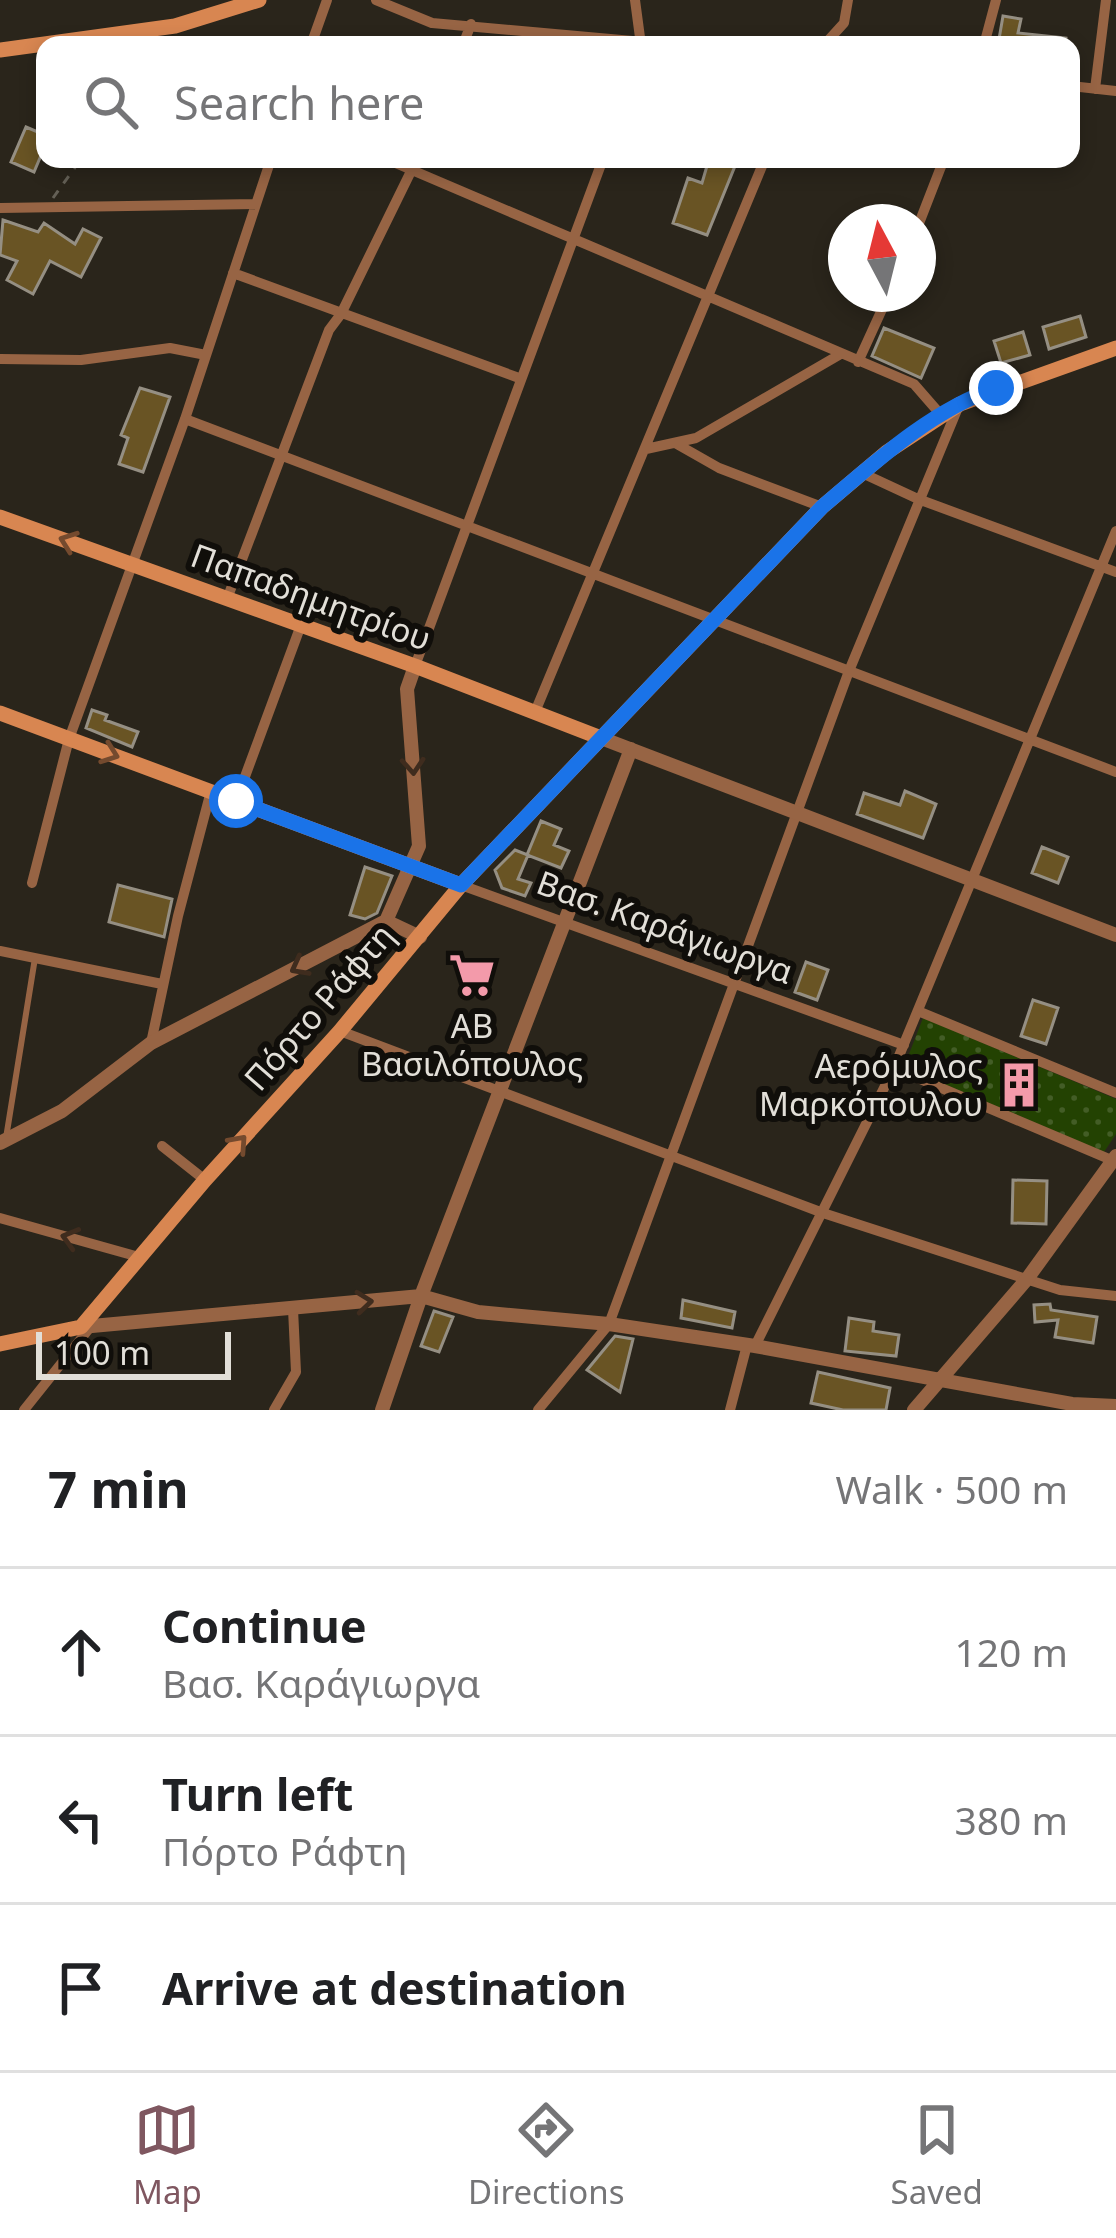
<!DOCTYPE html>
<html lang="en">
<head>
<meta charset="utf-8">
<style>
  body { margin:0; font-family:"Noto Sans",sans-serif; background:#f2f2f2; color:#202124 }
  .compass { position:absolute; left:828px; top:204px; width:108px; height:108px; border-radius:50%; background:#fff; box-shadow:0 6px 18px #0003; rotate:353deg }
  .scale { position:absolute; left:36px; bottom:30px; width:195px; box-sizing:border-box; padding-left:12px; border:6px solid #e2dfd8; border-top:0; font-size:33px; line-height:42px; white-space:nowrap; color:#e2dfd8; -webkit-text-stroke:9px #100e0a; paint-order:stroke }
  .stop { position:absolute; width:36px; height:36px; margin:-27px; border:9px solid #1a73e8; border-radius:50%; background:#fff }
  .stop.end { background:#1a73e8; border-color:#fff; box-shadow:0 3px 12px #0008 }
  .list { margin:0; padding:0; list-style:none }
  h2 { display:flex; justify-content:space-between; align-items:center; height:156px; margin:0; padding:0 48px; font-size:51px }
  h2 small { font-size:39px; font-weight:400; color:#757577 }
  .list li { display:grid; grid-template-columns:78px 1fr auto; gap:36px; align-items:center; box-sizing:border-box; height:168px; padding:0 48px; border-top:3px solid #e0e0e0 }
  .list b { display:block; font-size:45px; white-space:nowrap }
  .list p { margin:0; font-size:39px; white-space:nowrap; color:#757577 }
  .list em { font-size:39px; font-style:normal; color:#757577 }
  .icon { flex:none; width:66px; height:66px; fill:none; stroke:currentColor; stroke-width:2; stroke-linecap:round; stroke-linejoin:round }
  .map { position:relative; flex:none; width:1116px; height:1410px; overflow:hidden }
  .search { position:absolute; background:#fff; box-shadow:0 6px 18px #0003; left:36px; right:36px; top:36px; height:132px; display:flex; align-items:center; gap:30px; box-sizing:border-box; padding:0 42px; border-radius:24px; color:#757577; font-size:45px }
  .sheet { height:660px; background:#fff }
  nav { display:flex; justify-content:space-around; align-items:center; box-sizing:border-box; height:168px; border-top:3px solid #e0e0e0; background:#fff; font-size:33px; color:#757577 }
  nav a { display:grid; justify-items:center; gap:6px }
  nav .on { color:#7f5760 }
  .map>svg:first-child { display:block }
  .park { fill:url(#park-dots) }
  .building { fill:#695424; stroke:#958f83; stroke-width:3 }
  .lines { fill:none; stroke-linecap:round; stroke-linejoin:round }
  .path { stroke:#646056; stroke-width:3; stroke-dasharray:9 9; stroke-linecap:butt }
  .service { stroke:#976444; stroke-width:6 }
  .minor { stroke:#976444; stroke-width:10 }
  .tertiary { stroke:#976444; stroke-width:14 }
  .secondary { stroke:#d88651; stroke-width:15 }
  .oneway { stroke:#744a2e }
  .oneway2 { stroke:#3f2c1e }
  .route { stroke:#1a73e8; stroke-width:15 }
  .labels { text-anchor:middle; stroke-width:12; stroke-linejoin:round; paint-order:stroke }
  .street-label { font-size:33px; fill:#e2dfd8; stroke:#100e0a }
  .poi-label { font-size:33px; fill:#e2dfd8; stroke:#100e0a }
</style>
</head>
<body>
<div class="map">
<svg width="1116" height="1410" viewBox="0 0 1116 1410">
  <defs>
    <pattern id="park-dots" width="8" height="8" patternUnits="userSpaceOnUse" patternTransform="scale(3)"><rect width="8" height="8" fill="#234202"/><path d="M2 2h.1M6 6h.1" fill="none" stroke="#435d26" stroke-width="1.8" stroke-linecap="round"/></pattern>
  </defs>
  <rect width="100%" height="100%" fill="#2a251b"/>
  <path class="park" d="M923 1018 1116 1099V1134L1104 1152 904 1067Z"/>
  <path class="building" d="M1003 16 1021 19 1018 33 1066 38V45H998Z
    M26 127 45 135V146L34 172 11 162Z
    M709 159 737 161 707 235 673 223 688 178 702 183Z
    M3 220 38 232 44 223 75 244 83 229 101 238 81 277 50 261 33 294 7 280 17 261 0 255Z
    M1080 316 1086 337 1049 349 1043 327Z
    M884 328 934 348 921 378 872 356Z
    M1023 332 1030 355 1001 363 994 341Z
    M140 388 170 397 143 472 119 464 128 438 121 435Z
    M92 710 107 715 105 720 138 732 132 747 86 728Z
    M905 791 936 804 923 838 857 814 864 793 900 805Z
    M541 821 561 829 554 845 569 851 561 868 527 855Z
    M1042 847 1068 857 1058 883 1032 873Z
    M515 850 528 855 518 879 531 883 525 896 502 888 495 870Z
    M365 867 392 876 377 913 365 919 350 915Z
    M118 885 172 899 164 937 109 922Z
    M806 962 828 970 817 1000 795 992Z
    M1033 1000 1058 1008 1046 1044 1021 1036Z
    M1013 1180 1047 1181 1046 1224 1012 1223Z
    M683 1300 735 1312 732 1328 681 1318Z
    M1050 1304 1051 1310 1097 1317 1093 1343 1055 1337 1058 1320 1035 1322 1034 1305Z
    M434 1311 453 1317 439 1352 421 1346Z
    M849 1318 874 1322 873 1331 899 1335 896 1356 845 1351Z
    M615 1336 633 1339 620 1392 587 1370Z
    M818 1372 890 1388 886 1410H843L811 1403Z"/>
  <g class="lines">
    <path class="path" d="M53 198 81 159"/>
    <path class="service" d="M6 1138 35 958"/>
    <path class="minor" d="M376 0 432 23 677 45
      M635 0 641 45
      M311 45 327 0
      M463 45 471 24
      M824 45 844 23 848 0
      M984 45 996 0
      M1071 86 1116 91
      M1095 89 1106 0
      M386 159 914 384 941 415
      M0 208 256 204
      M918 226 944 159
      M233 273 519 378
      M0 359 81 360 170 348 206 355
      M858 362 889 294
      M185 419 1116 772
      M675 443 719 468 822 507
      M646 449 696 438 839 355
      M862 473 918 499 1116 572
      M227 599 329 330 341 314 417 159
      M415 666 603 159
      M535 712 765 159
      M236 801 301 625
      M32 883 69 739 185 419 271 159
      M461 885 904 1045
      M0 951 162 984
      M918 1011 1116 1093
      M340 1031 823 1213 1060 1290 1116 1296
      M151 1043 178 916 211 791
      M894 1068 1116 1162
      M162 1146 205 1180
      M0 1218 139 1257
      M755 1346 894 1068 1116 531
      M24 1410 92 1325
      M274 1410 296 1372 293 1309
      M538 1410 609 1324 849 671 959 405
      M730 1410 747 1345"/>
    <path class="tertiary" d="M601 738 1116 935
      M386 921 420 937
      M0 1143 62 1111 151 1043 386 921 419 846 407 689 415 666
      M81 1327 421 1296 478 1312 609 1324 755 1346 1072 1404 1116 1406
      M382 1410 421 1296 631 749
      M914 1410 1027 1279 1116 1156"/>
    <path class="secondary" d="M0 50 175 26 259 0
      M0 517 415 666 601 738
      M0 713 461 885
      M0 1344 81 1327 205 1180 340 1031 461 885 822 507 887 452 960 404 1116 348"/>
  </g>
  <defs><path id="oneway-chevron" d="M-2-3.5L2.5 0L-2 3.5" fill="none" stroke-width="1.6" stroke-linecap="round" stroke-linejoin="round" transform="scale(3)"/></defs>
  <g class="oneway">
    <use href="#oneway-chevron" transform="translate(68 541) rotate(-160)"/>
    <use href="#oneway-chevron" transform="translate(110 754) rotate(20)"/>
    <use href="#oneway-chevron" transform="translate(239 1143) rotate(-48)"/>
  </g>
  <g class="oneway2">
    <use href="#oneway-chevron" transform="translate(413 766) rotate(86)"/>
    <use href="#oneway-chevron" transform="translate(299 967) rotate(152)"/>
    <use href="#oneway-chevron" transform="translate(70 1238) rotate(-164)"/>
    <use href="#oneway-chevron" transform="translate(364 1302) rotate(-6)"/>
  </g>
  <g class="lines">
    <path class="route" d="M236 801 461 885 822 507C875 462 930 411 996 388"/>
  </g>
  <defs>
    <g id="supermarket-bare" transform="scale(3.6)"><path d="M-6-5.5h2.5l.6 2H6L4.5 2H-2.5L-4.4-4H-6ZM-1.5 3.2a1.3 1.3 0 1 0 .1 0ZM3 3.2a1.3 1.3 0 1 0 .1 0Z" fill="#f39aaa" stroke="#100e0a" stroke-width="2.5" paint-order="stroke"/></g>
    <g id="building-bare" transform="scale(3.6)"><path d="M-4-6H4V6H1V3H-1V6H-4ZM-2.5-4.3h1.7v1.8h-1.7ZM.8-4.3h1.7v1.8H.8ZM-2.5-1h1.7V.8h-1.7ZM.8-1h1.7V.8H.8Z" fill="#f39aaa" stroke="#100e0a" stroke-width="2.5" paint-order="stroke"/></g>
  </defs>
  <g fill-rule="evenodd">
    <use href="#supermarket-bare" x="472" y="975"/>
    <use href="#building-bare" x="1019" y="1085"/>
  </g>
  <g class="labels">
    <g class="street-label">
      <text transform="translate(311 597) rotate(20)" y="12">Παπαδημητρίου</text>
      <text transform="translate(665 927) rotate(20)" y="12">Βασ. Καράγιωργα</text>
      <text transform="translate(319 1007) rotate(-49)" y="12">Πόρτο Ράφτη</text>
    </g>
    <g class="poi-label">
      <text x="472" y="1038">ΑΒ<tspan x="472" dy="38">Βασιλόπουλος</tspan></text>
      <text x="983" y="1078" text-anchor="end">Αερόμυλος<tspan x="983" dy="38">Μαρκόπουλου</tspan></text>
    </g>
  </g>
</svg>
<svg class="compass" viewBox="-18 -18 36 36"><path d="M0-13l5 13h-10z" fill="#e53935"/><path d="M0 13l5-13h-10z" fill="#757577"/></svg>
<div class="scale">100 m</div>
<div class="stop" style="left:236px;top:801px"></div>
<div class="stop end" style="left:996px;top:388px"></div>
<div class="search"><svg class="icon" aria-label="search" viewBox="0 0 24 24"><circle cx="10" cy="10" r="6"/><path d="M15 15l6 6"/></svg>Search here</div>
</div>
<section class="sheet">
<h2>7 min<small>Walk · 500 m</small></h2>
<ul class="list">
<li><svg class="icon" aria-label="ahead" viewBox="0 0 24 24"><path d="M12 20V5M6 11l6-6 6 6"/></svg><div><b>Continue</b><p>Βασ. Καράγιωργα</p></div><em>120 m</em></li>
<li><svg class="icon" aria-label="left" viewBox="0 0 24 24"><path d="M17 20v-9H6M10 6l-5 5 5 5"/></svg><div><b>Turn left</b><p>Πόρτο Ράφτη</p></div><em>380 m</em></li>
<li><svg class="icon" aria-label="arrive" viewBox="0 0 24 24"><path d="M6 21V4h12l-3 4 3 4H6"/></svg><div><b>Arrive at destination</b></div></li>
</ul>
</section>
<nav>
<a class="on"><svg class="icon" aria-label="map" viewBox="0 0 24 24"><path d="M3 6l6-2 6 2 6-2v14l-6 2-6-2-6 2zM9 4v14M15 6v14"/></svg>Map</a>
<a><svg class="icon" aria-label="directions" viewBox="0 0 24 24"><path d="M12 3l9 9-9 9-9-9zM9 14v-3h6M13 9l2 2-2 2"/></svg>Directions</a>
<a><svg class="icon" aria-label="saved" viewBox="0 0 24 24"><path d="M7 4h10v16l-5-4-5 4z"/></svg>Saved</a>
</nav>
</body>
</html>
